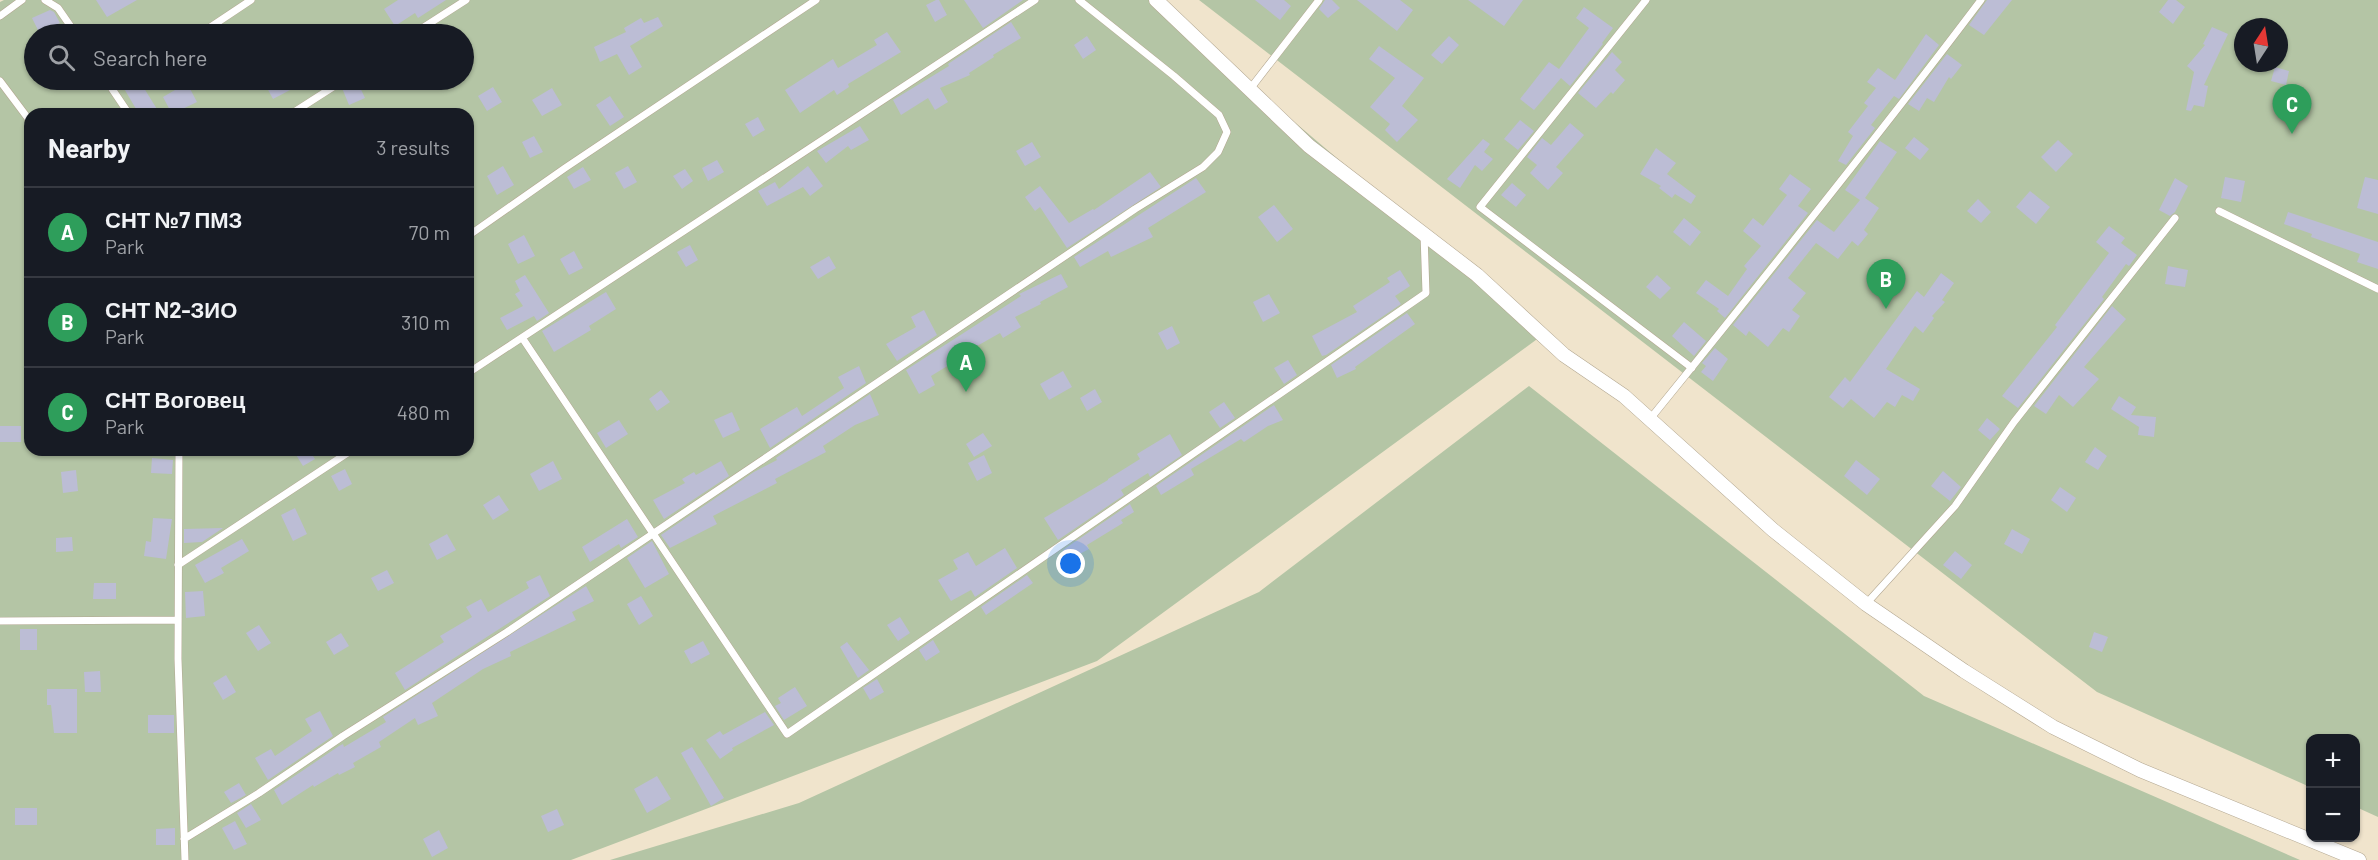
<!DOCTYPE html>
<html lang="en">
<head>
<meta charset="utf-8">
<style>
  body { margin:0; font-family:Barlow,sans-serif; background:#20242c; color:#f1f3f6 }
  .controls { position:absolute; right:18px; bottom:18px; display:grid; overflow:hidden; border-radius:12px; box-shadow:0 2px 4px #0004 }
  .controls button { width:54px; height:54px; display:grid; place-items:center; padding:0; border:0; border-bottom:2px solid #363941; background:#171b24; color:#f1f3f6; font:30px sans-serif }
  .compass { position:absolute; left:2234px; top:18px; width:54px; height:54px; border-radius:50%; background:#171b24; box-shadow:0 2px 4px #0004; rotate:12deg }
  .you { position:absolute; left:1071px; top:564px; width:21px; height:21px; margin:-15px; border:4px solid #fff; border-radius:50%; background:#1a73e8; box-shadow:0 0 0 9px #1a73e833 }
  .badge { display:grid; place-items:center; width:39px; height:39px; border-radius:50%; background:#db2777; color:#fff; font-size:20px; font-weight:700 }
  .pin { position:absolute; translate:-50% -50px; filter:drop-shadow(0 2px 3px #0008) }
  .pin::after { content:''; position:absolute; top:32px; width:21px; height:18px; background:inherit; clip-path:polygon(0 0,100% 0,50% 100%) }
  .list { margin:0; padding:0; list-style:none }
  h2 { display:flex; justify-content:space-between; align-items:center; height:78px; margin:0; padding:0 24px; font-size:26px }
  h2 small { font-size:20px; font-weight:400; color:#9ea1a6 }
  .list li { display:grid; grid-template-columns:39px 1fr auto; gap:18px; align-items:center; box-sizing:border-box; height:90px; padding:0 24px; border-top:2px solid #363941 }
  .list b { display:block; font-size:22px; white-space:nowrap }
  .list p { margin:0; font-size:20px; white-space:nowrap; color:#9ea1a6 }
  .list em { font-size:20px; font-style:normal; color:#9ea1a6 }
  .icon { flex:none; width:33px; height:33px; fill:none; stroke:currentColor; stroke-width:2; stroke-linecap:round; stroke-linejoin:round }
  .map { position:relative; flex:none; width:2378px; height:860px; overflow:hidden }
  .search { position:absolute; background:#171b24; box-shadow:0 2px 4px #0004; left:24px; top:24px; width:450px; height:66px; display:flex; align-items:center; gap:15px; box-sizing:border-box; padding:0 21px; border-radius:33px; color:#9ea1a6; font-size:22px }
  .panel { position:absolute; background:#171b24; box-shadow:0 2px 4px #0004; left:24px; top:108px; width:450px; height:348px; border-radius:18px }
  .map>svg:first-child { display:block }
  .green { fill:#b4c5a5; fill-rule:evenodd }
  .building { fill:#bcbdd5 }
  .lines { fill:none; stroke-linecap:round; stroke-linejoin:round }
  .service-casing { stroke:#b3a791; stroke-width:8 }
  .minor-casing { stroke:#b3a791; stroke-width:15 }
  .service { stroke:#fff; stroke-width:7 }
  .minor { stroke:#fff; stroke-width:14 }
</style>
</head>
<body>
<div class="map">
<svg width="2378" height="860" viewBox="0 0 2378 860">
  <rect width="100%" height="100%" fill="#f0e4cc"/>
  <path class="green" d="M4 0H1151L1544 334 1097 661 571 860H0V2ZM34 34H464V80H34ZM30 114H468V450H30Z
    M1199 0H2378V817L2356 807V738H2310V787L2097 692ZM2243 27H2279V63H2243Z
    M1529 386 1924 696 2300 860H610L799 803 1259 592Z"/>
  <path class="building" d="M96 0H137L107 17Z
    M398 0H446L418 18 415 13 395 26 384 9Z
    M936 0H939L947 15 935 22 926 5Z
    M964 0H1023L983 28Z
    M1255 0H1284L1291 6 1280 20Z
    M1325 0H1332L1340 8 1328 18 1319 9Z
    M1357 0H1400L1413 10 1397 31Z
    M1468 0H1523L1504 26Z
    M1987 0H2012L1984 35 1969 25Z
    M2168 0H2176L2185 7 2173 24 2159 12Z
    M1584 7 1613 28 1602 43 1603 44 1570 86 1561 78 1534 110 1520 99 1549 62 1559 69 1589 28 1576 18Z
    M50 10 54 12 60 23 39 32 32 18Z
    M658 17 663 26 630 46 642 67 629 75 617 54 600 62 594 47 626 32 624 28 641 18 644 23Z
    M1011 22 1021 38 993 55 994 57 969 73 970 75 940 88 948 102 935 110 928 98 901 115 893 100 949 66 948 64Z
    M2212 27 2228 34 2204 85 2208 86 2204 107 2194 105 2191 111 2186 110 2194 72 2187 66 2205 45 2203 44Z
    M887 32 901 52 848 84 849 87 837 95 834 90 800 113 785 90 833 59 838 68 877 45 874 40Z
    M1926 34 1939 45 1899 99 1894 96 1871 125 1875 128 1846 165 1838 161 1853 136 1848 132 1868 106 1864 103 1876 88 1867 82 1878 68 1895 80Z
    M1087 36 1096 50 1083 59 1074 45Z
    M1449 36 1459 45 1442 64 1431 55Z
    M1379 46 1424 78 1402 106 1418 120 1397 142 1385 130 1390 124 1370 107 1395 78 1369 59Z
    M1612 52 1622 62 1615 70 1625 80 1613 94 1611 92 1596 108 1578 93Z
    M1947 54 1962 65 1951 79 1949 77 1934 102 1927 98 1919 111 1908 104Z
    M2275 67 2289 71 2286 85 2271 81Z
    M119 80H139L160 114H139Z
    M278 80H309L273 99 266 86Z
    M357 81 365 98 349 105 342 88Z
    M187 83 197 102 172 114 163 97Z
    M493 87 502 102 487 111 478 96Z
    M552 88 562 105 542 116 532 100Z
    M610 96 624 117 610 126 596 105Z
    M758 117 765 130 753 137 745 124Z
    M1520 120 1534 131 1518 150 1504 139Z
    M1570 123 1584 135 1556 167 1563 173 1548 190 1530 173 1537 165 1527 157 1542 138 1551 145Z
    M860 126 869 140 851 150 848 146 826 163 817 151Z
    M534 136 543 152 530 158 522 142Z
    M1914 137 1929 149 1920 160 1905 148Z
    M1483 139 1490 144 1484 152 1493 159 1482 171 1475 165 1460 188 1447 179Z
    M2058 140 2073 154 2056 172 2041 157Z
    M1880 141 1897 152 1865 198 1879 208 1864 230 1868 234 1858 246 1852 241 1838 259 1816 243 1788 278 1806 293 1792 310 1800 316 1789 332 1783 328 1768 347 1749 331 1746 336 1733 325 1817 220 1834 232 1860 200 1845 190Z
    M1032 142 1041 157 1025 166 1016 151Z
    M1656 148 1676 163 1667 174 1696 196 1691 204 1675 194 1672 198 1659 188 1661 186 1640 174Z
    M717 160 724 172 708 181 702 168Z
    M503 166 514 185 497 195 487 176Z
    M628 166 637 182 624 189 615 173Z
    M808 166 823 186 810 196 803 187 767 206 758 191 775 182 779 189Z
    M583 167 591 180 574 189 567 177Z
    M685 169 693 181 682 189 673 176Z
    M1150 172 1161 187 1067 248 1040 207 1035 211 1025 197 1040 186 1069 223 1093 209 1094 210Z
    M1790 174 1811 189 1798 206 1808 213 1725 318 1717 311 1719 309 1696 293 1706 280 1728 296 1747 269 1744 266 1761 246 1743 231 1753 218 1763 226 1787 195 1779 189Z
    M2225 177 2245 181 2241 202 2221 198Z
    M2365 177 2378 180V214L2357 208Z
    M1196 178 1206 192 1148 228 1153 237 1111 257 1108 251 1080 267 1074 257Z
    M2175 178 2188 186 2175 212 2170 216 2159 210Z
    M1512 183 1526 195 1516 207 1501 195Z
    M2030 191 2050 207 2036 224 2016 207Z
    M1978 199 1991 212 1981 223 1967 211Z
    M1274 205 1293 229 1277 242 1258 217Z
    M2288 212 2378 242V269L2357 262 2360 254 2311 237 2312 234 2284 224Z
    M1684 218 1701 232 1690 246 1673 232Z
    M2109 226 2125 238 2121 243 2137 255 2129 266 2126 264 2102 297 2104 299 2018 408 2002 396 2057 327 2055 325 2109 253 2096 242Z
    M524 235 535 256 518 264 508 244Z
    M690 245 698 260 686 267 677 252Z
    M574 251 583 268 569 275 560 259Z
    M829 256 836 268 818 279 810 267Z
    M2168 266 2188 270 2185 287 2165 284Z
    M1400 270 1410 286 1395 296 1401 304 1326 355 1322 356 1312 336 1357 312 1353 306 1390 282 1387 278Z
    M1941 273 1954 283 1942 300 1945 302 1932 316 1934 318 1923 333 1915 326 1886 369 1920 389 1913 401 1902 395 1895 407 1887 402 1874 418 1851 399 1843 408 1829 397 1845 377 1850 382 1917 291 1924 297Z
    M1061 274 1068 287 1040 302 1041 304 1015 317 1021 327 1003 338 1000 333 947 363 949 365 931 376 935 385 919 394 906 370 1021 296 1019 294Z
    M525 275 549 313 537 321 534 316 507 330 500 318 523 306 515 294 520 291 515 281Z
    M1657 275 1671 288 1660 299 1646 287Z
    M606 292 616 309 589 326 591 330 554 352 542 331Z
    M1269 294 1280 313 1263 322 1253 302Z
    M2112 306 2126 319 2084 367 2099 379 2073 407 2059 395 2046 414 2034 406Z
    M924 310 937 335 897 361 886 344 916 327 911 317Z
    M1407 313 1415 324 1355 367 1356 369 1337 378 1331 365Z
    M1684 322 1706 341 1694 356 1672 336Z
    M1172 326 1180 343 1167 350 1158 333Z
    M1715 348 1728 359 1713 381 1701 372 1706 366 1702 363Z
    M1288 360 1297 375 1284 384 1274 368Z
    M859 366 866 383 770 448 760 429 797 407 802 416 844 388 838 377Z
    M1063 371 1072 387 1049 400 1040 384Z
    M1095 389 1102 402 1087 411 1080 398Z
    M661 390 670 402 657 411 649 399Z
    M870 394 879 415 855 425 823 446 826 452 775 479 777 483 713 516 717 524 670 548 661 535 754 472 777 460 776 458Z
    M2119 396 2136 407 2131 415 2156 417 2154 437 2138 435 2139 427 2111 409Z
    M1224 402 1235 418 1220 428 1209 412Z
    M1274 405 1283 420 1268 426 1244 442 1241 439 1191 469 1194 475 1161 495 1156 486Z
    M732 412 740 430 723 438 714 420Z
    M1987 418 2000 429 1990 440 1978 430Z
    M619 420 628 434 606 448 597 433Z
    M0 426H21V442H0Z
    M983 433 992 446 974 457 966 444Z
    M1170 434 1182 455 1150 477 1148 473 1121 490 1124 495 1058 540 1044 518 1108 480V479L1140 459 1137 454Z
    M2095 447 2107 456 2098 470 2085 462Z
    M293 450H309L315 459 303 466Z
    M984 455 992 473 977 481 968 463Z
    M152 458 173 460 172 474 151 473Z
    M1856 460 1880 479 1867 495 1844 476Z
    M553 461 562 479 539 491 530 474Z
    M721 461 729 476 664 519 653 500 685 483 682 479 694 472 696 475Z
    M345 469 352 484 339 491 331 476Z
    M76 470 78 491 63 493 61 472Z
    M1943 471 1961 487 1950 501 1931 486Z
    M2060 487 2076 498 2067 512 2051 500Z
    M499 495 509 510 493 520 483 505Z
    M1130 504 1134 512 1121 520 1123 523 1087 545 1089 549 1072 558 1070 554 1067 556 1063 550Z
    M295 508 307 534 293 541 281 515Z
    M153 518 172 519 166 559 144 556 146 541 151 542Z
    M627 519 638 537 621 548 619 544 590 562 582 547Z
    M223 528 202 542 184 543V529Z
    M2012 529 2030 539 2022 554 2004 544Z
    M447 534 456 550 437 560 429 544Z
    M72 537 73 551 56 552V538Z
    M242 539 249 551 221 568 224 573 205 583 195 565Z
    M652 541 669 574 645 588 627 558Z
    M1005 548 1017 568 975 597 971 590 951 601 938 580 958 569 953 560 968 552 976 566Z
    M1955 551 1972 565 1961 579 1943 565Z
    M387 570 394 583 378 591 371 578Z
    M540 575 550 596 405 690 395 673 444 642 440 636 472 617 466 607 481 599 488 612 529 588 526 582Z
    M1027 575 1033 583 986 615 981 607Z
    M94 583H116V599H93Z
    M586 586 594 601 572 612 576 620 510 652 511 656 483 669 432 703 438 716 418 725 415 718 379 742 381 747 353 763 355 767 339 775 338 773 314 787 313 785 282 805 274 790 339 746 343 744 344 747 386 722 383 717Z
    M203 591 205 616 186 618 185 592Z
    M641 596 653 616 639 625 627 604Z
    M900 617 910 633 898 641 887 625Z
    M259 625 271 643 258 651 246 633Z
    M20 629H37V650H20Z
    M2094 632 2108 637 2102 652 2089 647Z
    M341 633 349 646 334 655 326 642Z
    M933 640 940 652 926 661 919 650Z
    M703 641 710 654 691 664 684 651Z
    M847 642 869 670 858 678 840 647Z
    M100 671 101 692H85L84 672Z
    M226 675 236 692 223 700 213 683Z
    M877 679 884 692 870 700 863 688Z
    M795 687 807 706 784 720 775 706 781 703 778 698Z
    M47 689H77V733H54L51 705H47Z
    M320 711 333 736 268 780 255 758 271 749 275 756 312 731 305 719Z
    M765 712 774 725 732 748 733 750 720 759 706 740 720 731 723 735Z
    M148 715H174V733H148Z
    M692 747 724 798 711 806 681 753Z
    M657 776 671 799 647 813 634 789Z
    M239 783 246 795 231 803 224 792Z
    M251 804 261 820 246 828 237 813Z
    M15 808H37V825H15Z
    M557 809 564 825 548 832 541 816Z
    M235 821 247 844 234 850 222 828Z
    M175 828V845H156V829Z
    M439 830 448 848 432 857 423 839Z"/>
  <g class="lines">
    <g class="service-casing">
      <path id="service" d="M45 0 58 8 76 34
        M1646 0 1480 207 1692 368
        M0 16 22 0
        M200 34 251 0
        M413 34 466 0
        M106 80 129 114
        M0 81 30 121
        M1250 89 1319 0
        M291 114 344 80
        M2219 211 2378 289
        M468 236 565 168 816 0
        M523 339 787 734 1426 293 1424 234
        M468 373 1035 0
        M1650 419C1762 281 1874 142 1981 0
        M179 450 178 659 185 860
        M178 565 352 450
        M1866 604 1955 506 2014 422 2175 218
        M0 621 178 620
        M184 839 259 793 343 736 507 632 1135 209 1203 167 1218 152 1227 132 1219 115 1174 76 1079 0"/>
    </g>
    <g class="minor-casing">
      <path id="minor" d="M1156 0 1309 146 1477 275 1564 355 1624 396 1773 530 1866 604 1964 671 2053 727 2140 770 2359 860"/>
    </g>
    <use href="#service" class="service"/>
    <use href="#minor" class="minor"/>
  </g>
</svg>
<div class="controls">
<button>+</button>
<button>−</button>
</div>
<svg class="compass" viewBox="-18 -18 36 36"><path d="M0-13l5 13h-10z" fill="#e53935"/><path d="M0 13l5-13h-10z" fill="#9ea1a6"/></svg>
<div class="you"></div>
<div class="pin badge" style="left:966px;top:392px;background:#2e9e5b">A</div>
<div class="pin badge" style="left:1886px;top:309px;background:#2e9e5b">B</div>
<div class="pin badge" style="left:2292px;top:134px;background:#2e9e5b">C</div>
<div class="search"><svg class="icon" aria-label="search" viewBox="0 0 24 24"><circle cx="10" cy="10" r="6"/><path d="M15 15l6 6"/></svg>Search here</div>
<section class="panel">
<h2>Nearby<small>3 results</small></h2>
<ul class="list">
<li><span class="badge" style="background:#2e9e5b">A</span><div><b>СНТ №7 ПМЗ</b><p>Park</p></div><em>70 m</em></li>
<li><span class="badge" style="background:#2e9e5b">B</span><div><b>СНТ N2-ЗИО</b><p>Park</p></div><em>310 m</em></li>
<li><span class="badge" style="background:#2e9e5b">C</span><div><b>СНТ Воговец</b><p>Park</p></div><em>480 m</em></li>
</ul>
</section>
</div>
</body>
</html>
